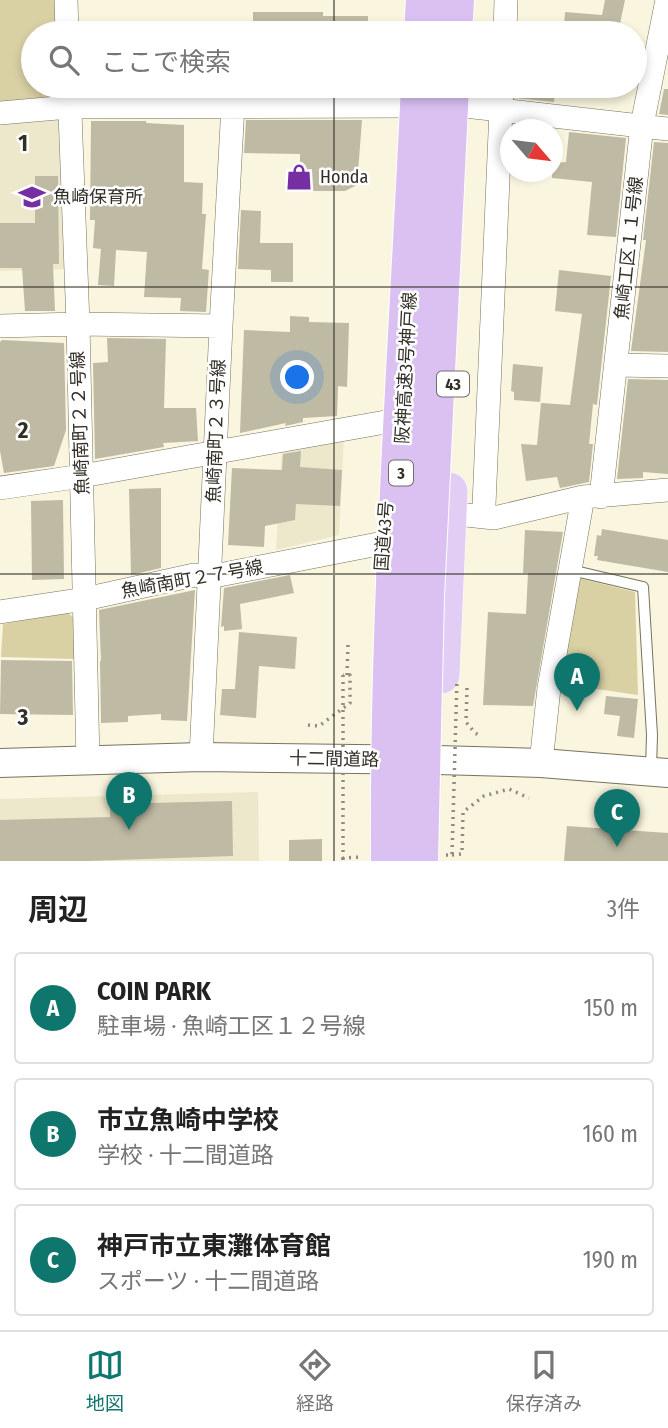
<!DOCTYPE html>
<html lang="ja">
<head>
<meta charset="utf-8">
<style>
  body { margin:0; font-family:"Fira Sans Condensed","Noto Sans JP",sans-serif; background:#f6f6f6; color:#222 }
  .compass { position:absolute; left:500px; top:119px; width:63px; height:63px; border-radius:50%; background:#fff; box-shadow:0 4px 10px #0003; rotate:118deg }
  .you { position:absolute; left:298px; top:378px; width:24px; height:24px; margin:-18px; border:5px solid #fff; border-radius:50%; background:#1a73e8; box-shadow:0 0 0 10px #1a73e833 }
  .badge { display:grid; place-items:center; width:46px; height:46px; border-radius:50%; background:#0f766e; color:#fff; font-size:23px; font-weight:700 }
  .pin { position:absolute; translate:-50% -58px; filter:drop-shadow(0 2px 4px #0008) }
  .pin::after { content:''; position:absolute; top:37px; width:24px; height:21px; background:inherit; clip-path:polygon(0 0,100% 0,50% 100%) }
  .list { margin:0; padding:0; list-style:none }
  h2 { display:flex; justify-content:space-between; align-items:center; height:91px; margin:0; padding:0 28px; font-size:30px }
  h2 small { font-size:23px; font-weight:400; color:#767676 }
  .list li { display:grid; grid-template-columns:46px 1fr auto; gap:21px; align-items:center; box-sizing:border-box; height:112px; margin:0 14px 14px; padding:0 14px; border:2px solid #e0e0e0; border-radius:7px }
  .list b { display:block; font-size:26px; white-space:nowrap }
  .list p { margin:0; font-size:23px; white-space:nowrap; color:#767676 }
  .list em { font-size:23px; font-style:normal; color:#767676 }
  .icon { flex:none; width:38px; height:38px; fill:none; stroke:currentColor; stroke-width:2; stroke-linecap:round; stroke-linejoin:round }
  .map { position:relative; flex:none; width:668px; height:861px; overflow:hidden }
  .search { position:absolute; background:#fff; box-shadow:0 4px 10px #0003; left:21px; right:21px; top:21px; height:77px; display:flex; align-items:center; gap:18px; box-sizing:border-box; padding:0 24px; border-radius:38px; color:#767676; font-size:26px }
  .sheet { height:469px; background:#fff }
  nav { display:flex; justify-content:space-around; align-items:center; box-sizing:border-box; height:98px; border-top:2px solid #e0e0e0; background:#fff; font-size:19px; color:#767676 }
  nav a { display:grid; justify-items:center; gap:4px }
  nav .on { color:#0f766e }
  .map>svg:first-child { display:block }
  .built { fill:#ede8cb }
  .green { fill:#d9d1a4 }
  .building { fill:#bebaa4 }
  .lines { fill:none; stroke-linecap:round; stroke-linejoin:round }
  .service-casing { stroke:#76735f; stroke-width:12 }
  .minor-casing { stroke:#76735f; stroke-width:24 }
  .tertiary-casing { stroke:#76735f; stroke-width:30 }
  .trunk-casing { stroke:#fff; stroke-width:38 }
  .motorway-casing { stroke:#fff; stroke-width:40 }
  .path { stroke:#8f8c7d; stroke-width:3.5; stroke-dasharray:2 5; stroke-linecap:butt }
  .service { stroke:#fff; stroke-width:10 }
  .minor { stroke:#fff; stroke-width:23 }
  .tertiary { stroke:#fff; stroke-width:28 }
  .trunk { stroke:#e2cef4; stroke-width:37 }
  .motorway { stroke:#dac1f1; stroke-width:38 }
  .motorway-bridge-casing { stroke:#fff; stroke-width:40; stroke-linecap:butt }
  .path-bridge { stroke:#8f8c7d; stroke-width:3.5; stroke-dasharray:2 5; stroke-linecap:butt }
  .motorway-bridge { stroke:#dac1f1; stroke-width:38 }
  .grid { fill:none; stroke:#313027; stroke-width:2; stroke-opacity:0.55 }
  .labels { text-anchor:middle; stroke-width:5; stroke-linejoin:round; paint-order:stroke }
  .shield { fill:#fff; stroke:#6f6e68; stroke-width:2 }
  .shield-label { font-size:16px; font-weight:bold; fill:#313027 }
  .poi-label { font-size:18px; fill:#313027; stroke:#fff; text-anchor:start }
  .street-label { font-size:18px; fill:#313027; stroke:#fff }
  .grid-label { font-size:23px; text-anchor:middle; font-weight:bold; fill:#313027; stroke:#fff; stroke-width:5; stroke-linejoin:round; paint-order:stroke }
</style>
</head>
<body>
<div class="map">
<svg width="668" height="861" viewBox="0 0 668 861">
  <rect width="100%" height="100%" fill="#f9f5de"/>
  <path class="built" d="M53 118 62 125 64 269 0 271V124Z
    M344 437 339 535 276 550 282 446Z
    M258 792 259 861H0V799Z"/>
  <path class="green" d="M0 0H57L58 33H33V86H60L55 102 0 108Z
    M578 578 635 592 638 695 555 683Z
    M67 612 74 618 75 659 1 657 3 624Z"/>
  <path class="building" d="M605 0H625L618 33H598L599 30 564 28 565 12 602 15Z
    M253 12H323V16H368V33H253Z
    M245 86H364V92H245Z
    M516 86H555L554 102 516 98Z
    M664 89H668V115L659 114Z
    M246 120H362L357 185 345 191H314L300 181V154L244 153Z
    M91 121H146V123L184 125V182L203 183 202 214H206L202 269 209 270 206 312 180 311 181 298 144 297 147 252 116 250 114 286 98 285 101 249 93 248 95 220H90Z
    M569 132 626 138 616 237 587 235 592 182 552 178V163L566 162Z
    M654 142 668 143V352L631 351 646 240H643Z
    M35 176H58L59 264H53L55 311H25L22 268H0V223H35Z
    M241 210 261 211 260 243H293V282H271V270L238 269Z
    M559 270 611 276 597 405 593 404 589 444H593L589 482 560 488 557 477 526 481 521 444 537 445 541 403 570 405 582 314 555 311Z
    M290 316 309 317V322L349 323 347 387 338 386 337 416 303 418V422L285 426 286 423 240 433 244 330 290 332Z
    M107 338 166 339 164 408H196L198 441 163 443 164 447 95 459 93 363 108 362Z
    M2 340 64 343 66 430 54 466 4 473 0 451V342Z
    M513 364 543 367 540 402 514 400V392L511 391Z
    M628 379 668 380V474L643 472V478L617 479Z
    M301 451 300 467 342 470 340 506 296 504 295 520 265 526 264 547 228 545 232 468 282 470 283 454Z
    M161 488V568L131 575 129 489Z
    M63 500 64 579 32 580 31 501Z
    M602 529 668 540V572L597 560 598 556H594L597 535 601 536Z
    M525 530 563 532 533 706 483 705 488 612 526 614 528 573H523Z
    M290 575 294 593 240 604 242 629 224 631V626L221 627 224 588Z
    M195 590 187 721 161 720V714L128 716V722L101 723 100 661H101L99 610Z
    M239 632 297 637 295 669 259 666 256 718 220 715 222 689H235Z
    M1 660 72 661 73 715 0 714Z
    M606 696 638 699 634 738 617 736 620 716 604 714Z
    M232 801 233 856 88 861H0V820L110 817V804Z
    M567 826 668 833V861H564Z
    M322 839V861H289V840Z"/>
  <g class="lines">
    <g class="service-casing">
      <path id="service" d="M571 570 643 587 652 735 651 769"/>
    </g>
    <g class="minor-casing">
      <path id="minor" d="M66 0 67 33
        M505 33 506 0
        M69 86 78 324 88 761
        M465 106 668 129
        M0 113 69 107 406 106
        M0 326 78 324 221 326
        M617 365 668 366
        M0 488 82 476 391 421
        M601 497 642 125 667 0
        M484 505 502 86
        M448 513 494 518 583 497 668 490
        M0 612 85 599 194 575 209 577 383 543
        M201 757 221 326 233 105
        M541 763 549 688 583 497"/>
    </g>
    <g class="tertiary-casing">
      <path id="tertiary" d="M0 763 201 757 437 760 541 763 668 773"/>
    </g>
    <g class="trunk-casing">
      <path id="trunk" d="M441 675 449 491"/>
    </g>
    <g class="motorway-casing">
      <path id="motorway" d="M423 33 425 0
        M453 33 455 0"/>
    </g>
    <path class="path" d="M347 675 348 643
      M467 688 466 722 475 733 481 736
      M308 725 319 726 350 703V675H343
      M452 855 462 854 463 812 484 796 509 789 529 798
      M343 858V861"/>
    <use href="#service" class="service"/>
    <use href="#minor" class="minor"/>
    <use href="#tertiary" class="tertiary"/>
    <use href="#trunk" class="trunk"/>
    <use href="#motorway" class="motorway"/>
    <g class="motorway-bridge-casing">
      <path id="motorway-bridge" d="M390 861C388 602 408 344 420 86
        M419 861 425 596 450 86"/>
    </g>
    <path class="path-bridge" d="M343 675V858L362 857
      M446 855H452L457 679"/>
    <use href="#motorway-bridge" class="motorway-bridge"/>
  </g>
  <path class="grid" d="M334 0V33M334 86V861M0 287H668M0 574H668"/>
  <defs>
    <g id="shop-bare" transform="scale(2.1)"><path d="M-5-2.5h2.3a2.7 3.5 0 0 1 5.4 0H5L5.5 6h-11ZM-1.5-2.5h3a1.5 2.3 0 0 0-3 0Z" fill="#752fa2" stroke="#fff" stroke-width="2.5" paint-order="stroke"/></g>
    <g id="school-bare" transform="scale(2.1)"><path d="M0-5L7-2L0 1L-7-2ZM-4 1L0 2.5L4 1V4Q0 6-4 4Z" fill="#752fa2" stroke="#fff" stroke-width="2.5" paint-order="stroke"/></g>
  </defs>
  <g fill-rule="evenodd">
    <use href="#shop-bare" x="299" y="177"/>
    <use href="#school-bare" x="32" y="197"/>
  </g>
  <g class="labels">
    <g class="shield">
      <rect x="437" y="371.5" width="32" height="25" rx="5"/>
      <rect x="389" y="460.5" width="24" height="25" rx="5"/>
    </g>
    <g class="shield-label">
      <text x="453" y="390">43</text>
      <text x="401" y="479">3</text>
    </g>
    <g class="poi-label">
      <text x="320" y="183">Honda</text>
      <text x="53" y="203">魚崎保育所</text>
    </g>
    <g class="street-label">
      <text transform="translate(629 248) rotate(-84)" y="6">魚崎工区１１号線</text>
      <text transform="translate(406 368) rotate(-87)" y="6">阪神高速3号神戸線</text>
      <text transform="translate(80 423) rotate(-92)" y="6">魚崎南町２２号線</text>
      <text transform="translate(216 431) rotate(-88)" y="6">魚崎南町２３号線</text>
      <text transform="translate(384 536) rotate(-86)" y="6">国道43号</text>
      <text transform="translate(192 579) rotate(-10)" y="6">魚崎南町２７号線</text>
      <text transform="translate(334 759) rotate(1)" y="6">十二間道路</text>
    </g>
  </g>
  <g class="grid-label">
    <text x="23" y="151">1</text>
    <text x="23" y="438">2</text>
    <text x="23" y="725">3</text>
  </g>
</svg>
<svg class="compass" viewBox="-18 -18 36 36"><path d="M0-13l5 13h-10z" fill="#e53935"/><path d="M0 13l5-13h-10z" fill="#767676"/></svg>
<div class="you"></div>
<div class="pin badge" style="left:577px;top:711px">A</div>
<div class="pin badge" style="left:129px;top:830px">B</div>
<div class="pin badge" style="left:617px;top:847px">C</div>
<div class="search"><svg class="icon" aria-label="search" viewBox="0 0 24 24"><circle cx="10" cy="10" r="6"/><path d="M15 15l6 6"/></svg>ここで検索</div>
</div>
<section class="sheet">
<h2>周辺<small>3件</small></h2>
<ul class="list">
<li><span class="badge">A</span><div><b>COIN PARK</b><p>駐車場 · 魚崎工区１２号線</p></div><em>150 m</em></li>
<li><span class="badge">B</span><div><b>市立魚崎中学校</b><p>学校 · 十二間道路</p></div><em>160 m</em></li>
<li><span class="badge">C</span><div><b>神戸市立東灘体育館</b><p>スポーツ · 十二間道路</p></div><em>190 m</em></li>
</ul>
</section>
<nav>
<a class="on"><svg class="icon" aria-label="map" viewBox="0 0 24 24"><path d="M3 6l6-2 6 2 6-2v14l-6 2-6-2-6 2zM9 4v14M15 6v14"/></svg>地図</a>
<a><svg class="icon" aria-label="directions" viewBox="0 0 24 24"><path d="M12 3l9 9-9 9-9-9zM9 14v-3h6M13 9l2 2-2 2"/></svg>経路</a>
<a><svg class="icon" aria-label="saved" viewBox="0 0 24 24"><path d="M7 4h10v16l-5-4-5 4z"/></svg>保存済み</a>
</nav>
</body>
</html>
